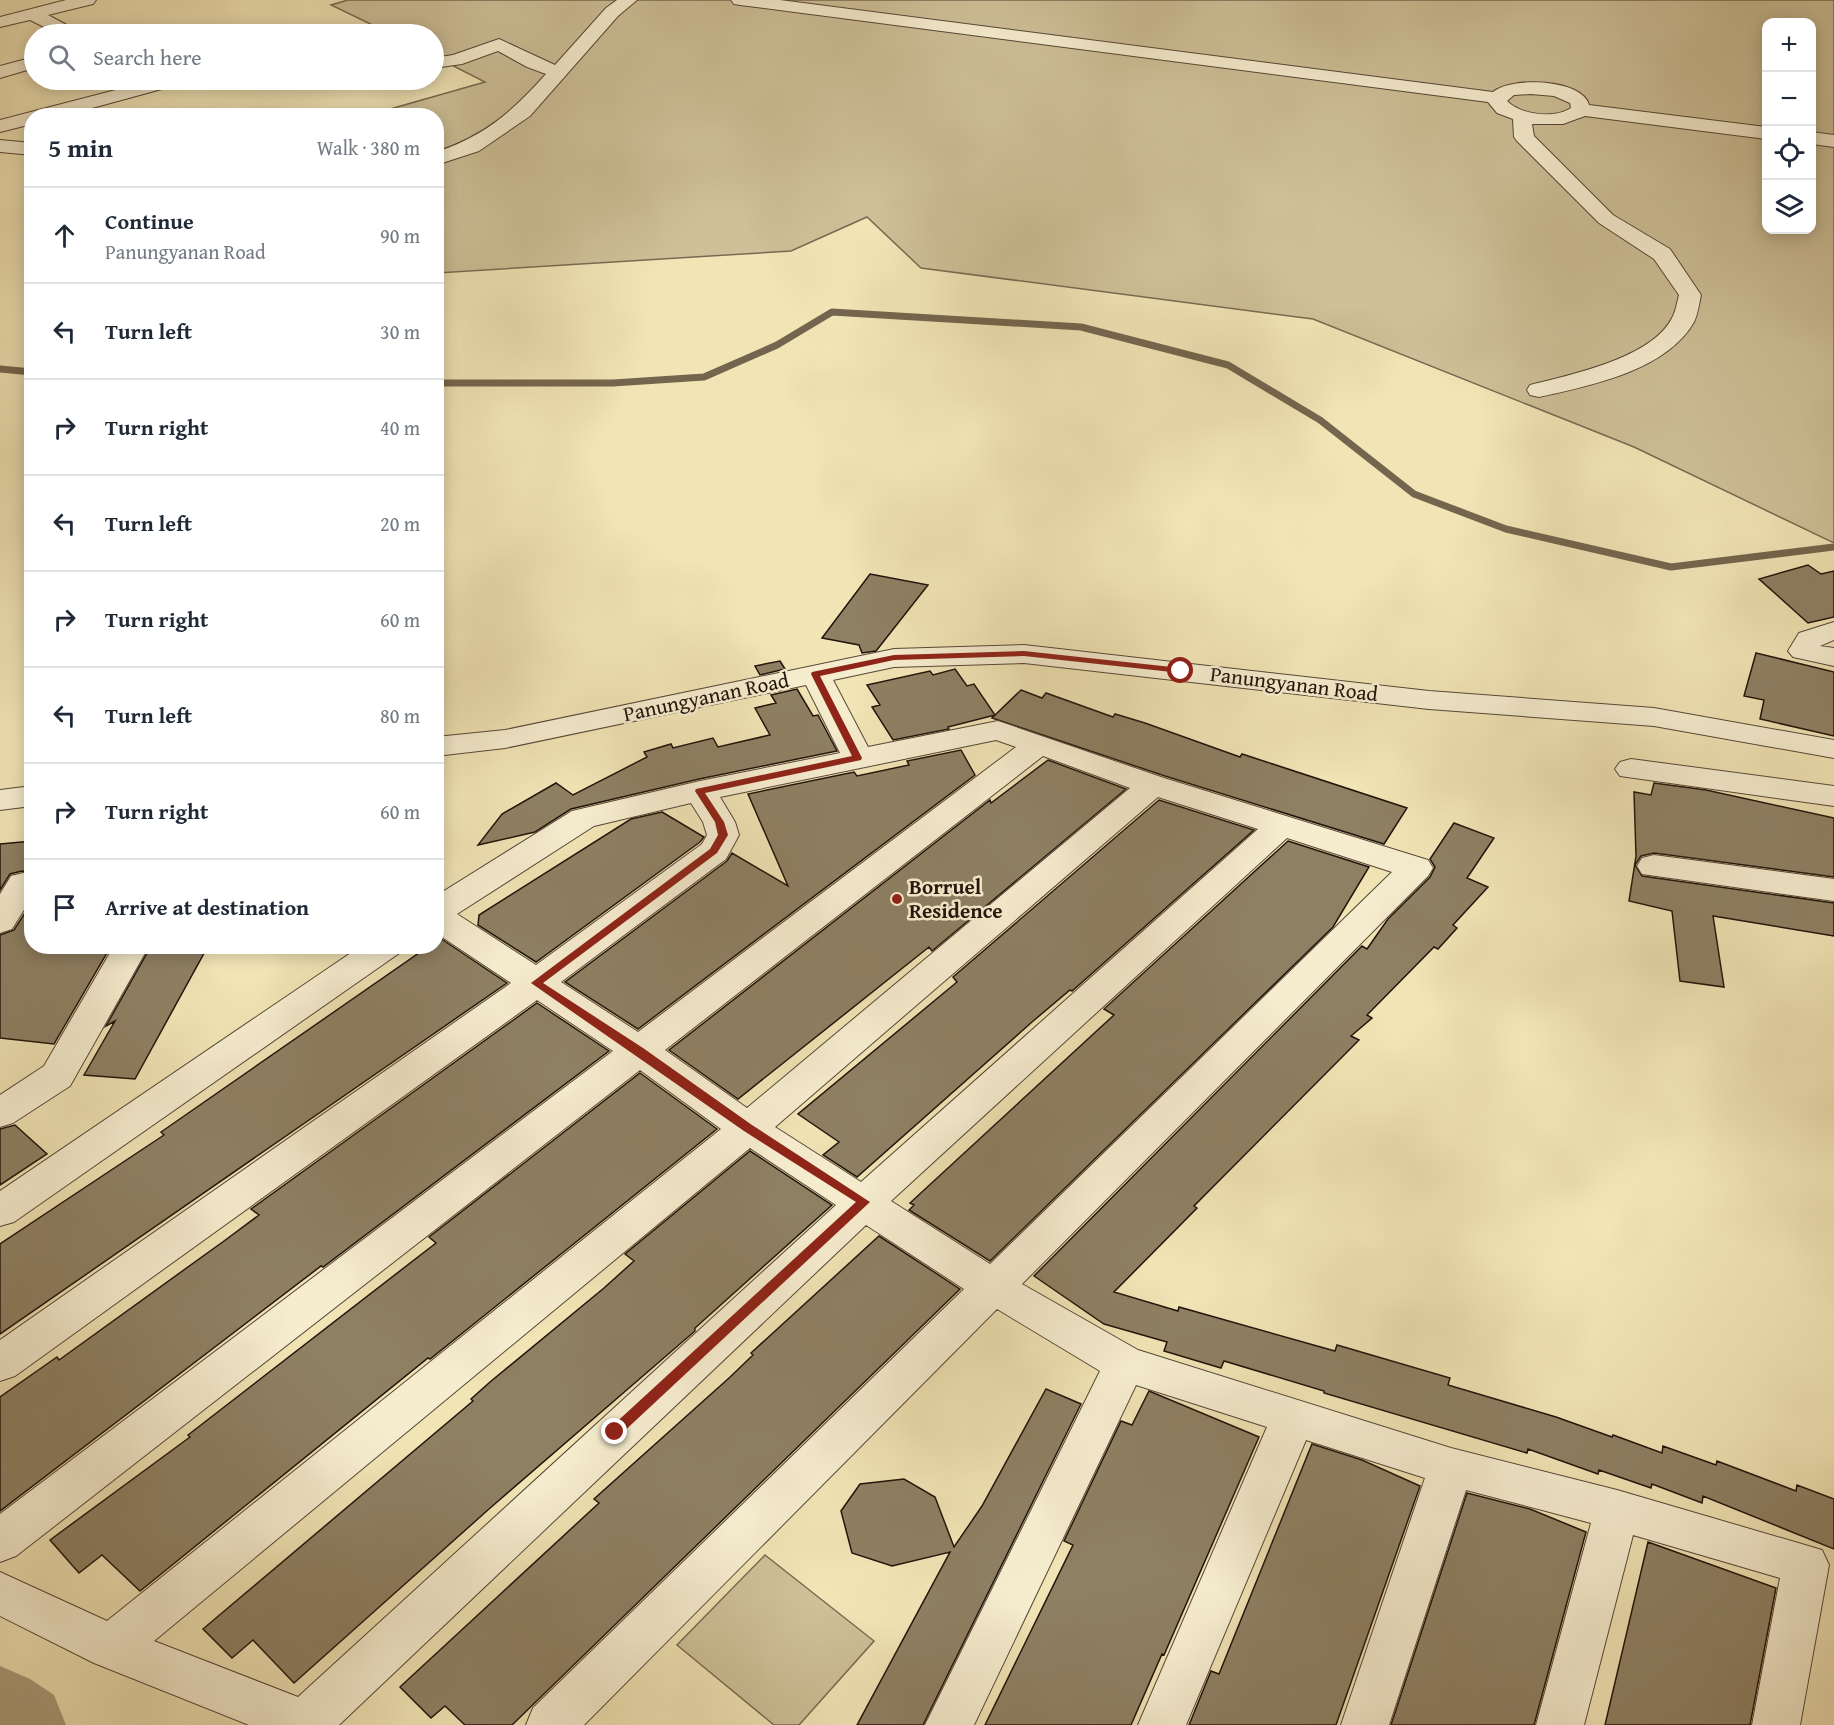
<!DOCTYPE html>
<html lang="en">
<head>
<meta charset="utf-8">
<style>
  body { margin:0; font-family:"Gentium Book Plus",serif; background:#f2f2f3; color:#1f2937 }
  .controls { position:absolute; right:18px; top:18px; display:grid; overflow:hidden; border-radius:12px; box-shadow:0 3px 15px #0003 }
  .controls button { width:54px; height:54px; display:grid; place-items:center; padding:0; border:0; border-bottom:2px solid #e0e1e3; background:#fff; color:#1f2937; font:30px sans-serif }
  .stop { position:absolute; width:18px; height:18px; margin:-14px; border:4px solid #8f2418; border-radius:50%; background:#fff }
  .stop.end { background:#8f2418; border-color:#fff; box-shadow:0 2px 6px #0008 }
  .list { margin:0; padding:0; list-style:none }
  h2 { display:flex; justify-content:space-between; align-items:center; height:78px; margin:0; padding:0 24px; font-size:26px }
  h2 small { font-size:20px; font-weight:400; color:#747a83 }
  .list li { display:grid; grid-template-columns:39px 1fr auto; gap:18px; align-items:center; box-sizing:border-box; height:96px; padding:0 24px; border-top:2px solid #e0e1e3 }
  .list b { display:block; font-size:22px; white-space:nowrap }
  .list p { margin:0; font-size:20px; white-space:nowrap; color:#747a83 }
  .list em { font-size:20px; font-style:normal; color:#747a83 }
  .icon { flex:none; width:33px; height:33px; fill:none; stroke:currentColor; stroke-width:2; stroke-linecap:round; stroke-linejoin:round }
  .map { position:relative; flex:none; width:1834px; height:1725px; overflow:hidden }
  .search { position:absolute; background:#fff; box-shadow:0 3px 15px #0003; left:24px; top:24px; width:420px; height:66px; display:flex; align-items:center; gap:15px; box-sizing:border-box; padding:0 21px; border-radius:33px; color:#747a83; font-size:22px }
  .panel { position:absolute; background:#fff; box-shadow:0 3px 15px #0003; left:24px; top:108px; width:420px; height:846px; border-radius:24px }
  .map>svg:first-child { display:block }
  .green { fill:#cec098; stroke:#786a52; stroke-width:1.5; fill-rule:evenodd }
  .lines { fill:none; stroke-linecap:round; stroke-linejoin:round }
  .stream { stroke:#74664e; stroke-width:7 }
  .river { fill:#ab9d7b; fill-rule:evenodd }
  .building { fill:#8e8063; stroke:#22130b; stroke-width:1.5 }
  .minor-casing { stroke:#564736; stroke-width:2 }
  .minor { fill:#f6edcf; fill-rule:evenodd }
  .route { fill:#8f2418 }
  .poi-dot { fill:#8f2418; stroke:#f6edcf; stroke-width:2 }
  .labels { text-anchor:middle; stroke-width:5; stroke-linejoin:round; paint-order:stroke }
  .street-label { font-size:21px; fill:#22130b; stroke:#f6edcf }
  .poi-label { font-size:21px; font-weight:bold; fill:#22130b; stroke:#f6edcf; text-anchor:start }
</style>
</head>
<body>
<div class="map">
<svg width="1834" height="1725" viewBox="0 0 1834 1725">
  <rect width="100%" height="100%" fill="#f1e4b5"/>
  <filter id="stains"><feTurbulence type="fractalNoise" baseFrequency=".00333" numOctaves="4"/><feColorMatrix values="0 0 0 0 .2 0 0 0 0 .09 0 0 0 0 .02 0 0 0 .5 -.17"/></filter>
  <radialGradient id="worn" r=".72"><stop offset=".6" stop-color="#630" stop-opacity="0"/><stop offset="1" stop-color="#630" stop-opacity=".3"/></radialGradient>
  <path class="green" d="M348 0H1834V543L1634 447 1313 319 921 268 867 217 791 251 437 273 436 116 369 115 485 82 434 56V34H391L331 5ZM1766 22H1812V230H1766Z
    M765 1555 874 1641 799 1725H774L677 1645Z"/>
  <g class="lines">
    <path class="stream" d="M0 369 32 372
      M436 383H613L704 377 777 345 832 312 1081 327 1228 365 1320 420 1414 494 1506 529 1671 567 1834 547"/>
    <path class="river" d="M0 1666 30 1679 54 1695 66 1725H0Z"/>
  </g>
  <path class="building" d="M1808 565 1821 574 1834 571V617L1808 623 1759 579Z
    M870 574 928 585 876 651 862 653 859 645 822 638Z
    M1756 653 1834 672V736L1760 719 1764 700 1744 696Z
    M780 661 785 669 760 675 755 666Z
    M955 669 967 686 974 684 995 715 948 727 949 729 893 740 872 707 880 705 867 685 930 671 933 675Z
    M797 689 813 716 818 715 837 751 699 779 571 809 535 832 478 845 502 814 556 783 573 795 647 757 644 752 671 744 673 748 713 738 718 747 770 735 755 708 776 703 771 695Z
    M1021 690 1042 698 1046 693 1113 717 1115 714 1145 723 1240 757 1242 754 1407 808 1384 844 1165 776 992 718Z
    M961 750 975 775 638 1029 565 982 727 861 732 853 788 886 748 794 854 772 857 776 909 765 907 761Z
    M1048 760 1126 789 932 951 929 947 738 1099 669 1050 990 800 991 803Z
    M1654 783 1706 790 1834 818V877L1654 853 1641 856 1635 865 1642 876 1834 903V936L1713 916 1724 987 1680 981 1672 911 1629 901 1636 856 1634 792 1651 795Z
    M1159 800 1254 830 1072 991 1070 990 1032 1022 857 1177 823 1155 839 1142 798 1114 957 982 953 977Z
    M662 812 704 837 700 842 536 962 478 925 479 915 631 819Z
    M1454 823 1494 838 1467 878 1488 887 1453 925 1457 928 1438 949 1434 947 1367 1015 1372 1018 1351 1036 1359 1040 1194 1206 1197 1208 1114 1292 1178 1311 1179 1307 1335 1351 1337 1345 1450 1378 1448 1385 1556 1417 1612 1437 1613 1435 1662 1453 1663 1446 1716 1465 1717 1461 1796 1491 1797 1485 1834 1499V1549L1703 1496 1702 1503 1652 1484 1651 1488 1599 1470 1598 1474 1528 1449 1527 1453 1324 1393V1391L1224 1361 1221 1368 1164 1351 1167 1342 1104 1324 1034 1276 1362 946 1367 949 1388 919 1430 877 1435 867 1430 859Z
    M32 841V873L22 871 10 874 0 890V844Z
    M1288 841 1369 867 1333 927 990 1261 909 1210 914 1205 910 1203 1114 1015 1104 1009Z
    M32 902V946H111L54 1044 0 1038V935L14 930Z
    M440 938 507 983 0 1334V1244L164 1135 161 1132 429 946H436V941Z
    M151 946H208L135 1079 84 1075 115 1021 106 1026Z
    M537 1003 609 1051 323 1267 321 1266 0 1511V1397L57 1357 59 1360 224 1241 259 1215 251 1209Z
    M640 1073 717 1129 430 1359 428 1358 140 1591 102 1555 79 1573 50 1540 190 1437 188 1435 436 1243 429 1237Z
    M15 1125 47 1154 0 1185V1129Z
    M750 1151 832 1205 695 1328V1331L489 1509 294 1683 253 1640 232 1658 203 1629 473 1401 471 1399 490 1382 604 1288 634 1261 625 1254Z
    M879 1236 960 1289 512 1725H465L445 1706 431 1718 400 1687 599 1503 594 1499 729 1378 753 1355 751 1353Z
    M1046 1389 1081 1404 923 1725H857L950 1552 892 1566 852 1553 841 1511 860 1484 904 1479 935 1497 954 1547 982 1506Z
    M1149 1391 1259 1437 1164 1655 1162 1654 1131 1725H985L1073 1545 1064 1541 1121 1421 1132 1425Z
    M1312 1444 1362 1460 1420 1486 1336 1725H1189L1211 1671 1219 1674Z
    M1467 1493 1530 1509 1586 1532 1534 1725H1391Z
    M1648 1542 1776 1588 1750 1725H1605Z"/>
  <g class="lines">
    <g class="minor-casing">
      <path id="minor" d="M66 0H96L93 4 48 15 76 30 79 34H58L30 20 0 27V17Z
        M617 0H637L618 16 530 116 479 151 436 165V152C485 136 513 111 546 74L527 67 498 51 462 64 434 68V58L453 55 499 39 555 65 606 8Z
        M731 0H780L1493 92C1511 76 1583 79 1589 105L1766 127V139L1585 116 1563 124H1532L1534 136 1613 215 1670 249 1701 295C1699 304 1698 314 1694 322 1666 371 1589 386 1539 397L1530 395 1527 390 1530 385C1570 375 1652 358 1672 318 1676 311 1677 302 1679 295L1654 259 1599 223 1517 141 1514 137 1513 119 1497 113 1488 102 740 5 734 4ZM1531 94 1554 96 1570 103 1571 108C1554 119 1521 115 1507 101L1514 95Z
        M176 28 200 30 203 34H151L154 30Z
        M34 57V68L0 78V66Z
        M154 80H182L180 84 63 116H32V124L0 132V120Z
        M1812 132 1834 135V147L1812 144Z
        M0 140 32 143V155L0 152Z
        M1834 622V640L1820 646 1834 648V666L1793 657 1788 651 1799 633Z
        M1024 645 1429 691 1654 708 1834 740V758L1654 726 1429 709 1024 663 894 667 833 680 868 747 998 721 1164 778 1428 860 1433 868 1428 876 1022 1284 1138 1350 1451 1448 1617 1490 1822 1550 1829 1565 1800 1725H1752L1780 1578 1633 1535 1584 1725H1536L1591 1523 1466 1490 1389 1725H1341L1425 1478 1306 1440 1186 1725H1138L1267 1427 1136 1385 974 1725H925L1100 1371 997 1309 584 1725H526L533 1708 964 1289 866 1225 339 1725H249L94 1663 0 1616V1572L107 1621 721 1129 640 1070 16 1556 0 1562V1514L613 1051 537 1000 15 1376 0 1381V1340L511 983 436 933V896L572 811 700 781 840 753 806 685 505 748 436 756V737L505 730 894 649ZM996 740 1016 747 638 1032 561 982 726 859 739 835 735 822 720 797ZM1043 756 1130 788 747 1108 665 1050ZM1158 797 1258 829 861 1182 775 1127ZM691 803 703 822 707 835 702 844 536 965 457 914 594 826ZM1287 838 1392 872 990 1264 891 1201ZM750 1148 836 1205 298 1697 154 1641Z
        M1631 759 1834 786V806L1620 776 1615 769 1620 762Z
        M32 786V806L0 810V790Z
        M1654 855 1834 879V901L1642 874 1637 866 1642 858Z
        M23 873 32 875V897L12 929 0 933V894L11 876Z
        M114 946H149L70 1086 13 1123 0 1127V1095L44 1066Z
        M361 946H403L398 954 14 1222 0 1226V1191Z"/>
    </g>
    <use href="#minor" class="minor"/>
  </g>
  <path class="route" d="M1024 651 1181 668 1185 671 1181 673 1024 656 894 660 820 676 862 758 861 760 705 793 724 822 728 835 717 853 543 983 643 1048 752 1125 870 1202 619 1436H610L608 1432 610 1428 856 1202 744 1131 531 983 710 849 718 835 715 822 695 791 696 789 852 756 811 674 812 672 894 655Z"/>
  <circle class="poi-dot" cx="897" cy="899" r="6"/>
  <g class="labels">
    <g class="street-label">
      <text transform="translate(1294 684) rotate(7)" y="7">Panungyanan Road</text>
      <text transform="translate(706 697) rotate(-12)" y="7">Panungyanan Road</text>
    </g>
    <g class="poi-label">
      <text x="909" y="894">Borruel<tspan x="909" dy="24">Residence</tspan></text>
    </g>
  </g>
  <rect width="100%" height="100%" filter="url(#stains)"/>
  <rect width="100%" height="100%" fill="url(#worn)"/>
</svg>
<div class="controls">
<button>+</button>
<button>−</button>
<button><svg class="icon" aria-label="locate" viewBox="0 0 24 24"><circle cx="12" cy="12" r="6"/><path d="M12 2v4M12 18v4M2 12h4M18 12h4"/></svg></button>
<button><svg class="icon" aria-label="layers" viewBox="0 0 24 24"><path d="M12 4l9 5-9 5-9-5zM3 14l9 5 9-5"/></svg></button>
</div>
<div class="stop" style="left:1181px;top:671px"></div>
<div class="stop end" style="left:615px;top:1432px"></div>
<div class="search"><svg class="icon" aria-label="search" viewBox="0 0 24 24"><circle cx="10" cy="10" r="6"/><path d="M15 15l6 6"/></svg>Search here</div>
<section class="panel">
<h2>5 min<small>Walk · 380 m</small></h2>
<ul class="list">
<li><svg class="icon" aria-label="ahead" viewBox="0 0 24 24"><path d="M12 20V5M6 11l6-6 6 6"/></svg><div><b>Continue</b><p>Panungyanan Road</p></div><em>90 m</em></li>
<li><svg class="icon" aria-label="left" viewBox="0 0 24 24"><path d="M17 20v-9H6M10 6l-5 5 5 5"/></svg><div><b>Turn left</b></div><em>30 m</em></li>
<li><svg class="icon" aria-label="right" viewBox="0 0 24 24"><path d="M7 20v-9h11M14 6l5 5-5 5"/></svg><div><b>Turn right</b></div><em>40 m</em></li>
<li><svg class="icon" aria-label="left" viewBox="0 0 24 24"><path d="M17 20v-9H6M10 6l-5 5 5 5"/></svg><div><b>Turn left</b></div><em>20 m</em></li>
<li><svg class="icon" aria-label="right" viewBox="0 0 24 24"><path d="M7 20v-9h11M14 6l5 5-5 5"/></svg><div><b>Turn right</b></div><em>60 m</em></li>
<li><svg class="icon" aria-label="left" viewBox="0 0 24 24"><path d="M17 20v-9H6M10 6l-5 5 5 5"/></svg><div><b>Turn left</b></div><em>80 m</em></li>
<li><svg class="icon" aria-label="right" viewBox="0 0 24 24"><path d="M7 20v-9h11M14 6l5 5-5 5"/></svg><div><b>Turn right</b></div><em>60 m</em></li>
<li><svg class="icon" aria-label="arrive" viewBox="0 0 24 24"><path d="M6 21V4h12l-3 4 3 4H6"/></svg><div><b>Arrive at destination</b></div></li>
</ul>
</section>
</div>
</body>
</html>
